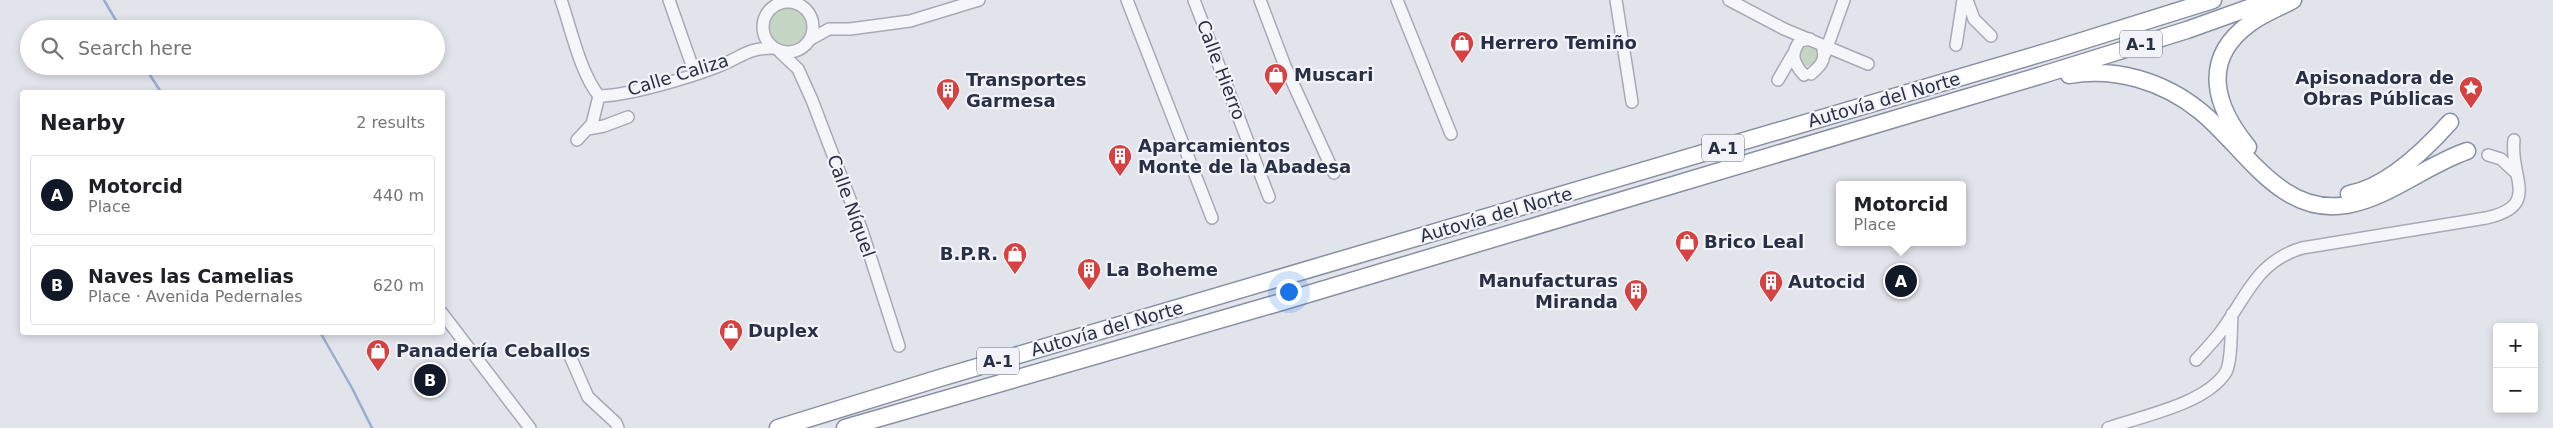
<!DOCTYPE html>
<html lang="en">
<head>
<meta charset="utf-8">
<style>
  body { margin:0; font-family:"DejaVu Sans",sans-serif; background:#f6f6f6; color:#202124 }
  .controls { position:absolute; right:15px; bottom:15px; display:grid; overflow:hidden; border-radius:5px; box-shadow:0 2px 8px #0003 }
  .controls button { width:45px; height:45px; display:grid; place-items:center; padding:0; border:0; border-bottom:1px solid #e0e0e0; background:#fff; color:#202124; font:25px sans-serif }
  .you { position:absolute; left:1288px; top:291px; width:18px; height:18px; margin:-12px; border:4px solid #fff; border-radius:50%; background:#1a73e8; box-shadow:0 0 0 8px #1a73e833 }
  .badge { display:grid; place-items:center; width:32px; height:32px; border-radius:50%; background:#111827; color:#fff; font-size:16px; font-weight:700 }
  .pin { position:absolute; translate:-50% -50%; border:2px solid #fff; box-shadow:0 1px 5px #0006 }
  .popup { position:absolute; left:1836px; top:181px; width:130px; height:65px; box-sizing:border-box; display:grid; place-content:center; border-radius:5px; background:#fff; filter:drop-shadow(0 1px 4px #0005); font-size:16px; white-space:nowrap; color:#757577 }
  .popup b { font-size:19px; color:#202124 }
  .popup::after { content:''; position:absolute; left:50%; top:100%; margin-left:-10px; border:10px solid transparent; border-top-color:#fff }
  .list { margin:0; padding:0; list-style:none }
  h2 { display:flex; justify-content:space-between; align-items:center; height:65px; margin:0; padding:0 20px; font-size:21px }
  h2 small { font-size:16px; font-weight:400; color:#757577 }
  .list li { display:grid; grid-template-columns:32px 1fr auto; gap:15px; align-items:center; box-sizing:border-box; height:80px; margin:0 10px 10px; padding:0 10px; border:1px solid #e0e0e0; border-radius:5px }
  .list b { display:block; font-size:19px; white-space:nowrap }
  .list p { margin:0; font-size:16px; white-space:nowrap; color:#757577 }
  .list em { font-size:16px; font-style:normal; color:#757577 }
  .icon { flex:none; width:28px; height:28px; fill:none; stroke:currentColor; stroke-width:2; stroke-linecap:round; stroke-linejoin:round }
  .map { position:relative; flex:none; width:2553px; height:428px; overflow:hidden }
  .search { position:absolute; background:#fff; box-shadow:0 2px 8px #0003; left:20px; top:20px; width:425px; height:55px; display:flex; align-items:center; gap:12px; box-sizing:border-box; padding:0 18px; border-radius:28px; color:#757577; font-size:19px }
  .panel { position:absolute; background:#fff; box-shadow:0 2px 8px #0003; left:20px; top:90px; width:425px; height:245px; border-radius:5px }
  .map>svg:first-child { display:block }
  .green { fill:#c4d5c3 }
  .lines { fill:none; stroke-linecap:round; stroke-linejoin:round }
  .stream { stroke:#9baccd; stroke-width:2.5 }
  .minor-casing { stroke:#a7aab6; stroke-width:14 }
  .highway-casing { stroke:#888fa3; stroke-width:19 }
  .minor { stroke:#f5f6f9; stroke-width:11 }
  .highway { stroke:#fff; stroke-width:16 }
  .labels { text-anchor:middle; stroke-width:4.5; stroke-linejoin:round; paint-order:stroke }
  .shield { fill:#f2f3f8; stroke:#656a7a; stroke-width:1 }
  .shield-label { font-size:16px; font-weight:bold; fill:#292f44 }
  .poi-label { font-size:18px; font-weight:bold; fill:#292f44; stroke:#f2f3f8; text-anchor:start }
  .street-label { font-size:18px; fill:#292f44; stroke:#f2f3f8 }
</style>
</head>
<body>
<div class="map">
<svg width="2553" height="428" viewBox="0 0 2553 428">
  <rect width="100%" height="100%" fill="#e2e4eb"/>
  <path class="green" d="M769 27a20 20 0 1 1 40 0a20 20 0 1 1-40 0Z
    M1798 55a11 11 0 1 1 22 0a11 11 0 1 1-22 0Z"/>
  <g class="lines">
    <path class="stream" d="M104 0 121 29
      M144 66 161 92
      M320 332 352 388 372 428"/>
    <g class="minor-casing">
      <path id="minor" d="M561 0C571 28 580 73 599 96
        M669 0 695 74
        M1127 0 1212 218
        M1194 0 1269 197
        M1260 0 1285 66 1334 173
        M1397 0 1451 134
        M1616 0 1632 102
        M1729 0 1784 29 1868 64
        M1967 0 1974 19 1991 36
        M763 27a25 25 0 1 1 50 0a25 25 0 1 1-50 0Z
        M811 39 829 29H850L910 21 979 0
        M1956 45 1963 0
        M780 52 798 69 812 100 862 231 899 346
        M1824 56 1844 0
        M1811 74C1819 67 1826 61 1823 50
        M1804 75C1793 63 1790 54 1800 41L1810 39
        M1778 80 1793 54
        M599 96C627 96 692 77 719 66 742 57 747 48 773 48
        M588 129 604 126 628 117
        M577 140 592 124 599 96
        M2488 155 2501 159 2517 174
        M442 313 530 428
        M570 356 588 397 616 423 618 428
        M2196 360C2204 351 2212 343 2219 334 2246 299 2255 262 2302 248L2486 218C2542 206 2509 177 2514 140
        M2108 428C2142 416 2206 404 2226 372 2232 360 2231 328 2232 314"/>
    </g>
    <g class="highway-casing">
      <path id="highway" d="M2069 75C2115 67 2163 81 2200 111 2244 146 2280 217 2347 205 2390 197 2426 165 2467 151
        M2248 147C2215 107 2200 60 2249 24 2262 14 2279 8 2293 0
        M2349 194C2387 187 2425 150 2450 122
        M778 428 940 378 2053 50 2213 0
        M845 428 1271 305 2042 75 2187 30 2271 0"/>
    </g>
    <use href="#minor" class="minor"/>
    <use href="#highway" class="highway"/>
  </g>
  <defs>
    <g id="shop-pin" transform="scale(1.25)"><path d="M0 17L-7.5 6A9.5 9.5 0 1 1 7.5 6Z" fill="#d64241" stroke="#f2f3f8"/><path d="M-5-2.5h2.3a2.7 3.5 0 0 1 5.4 0H5L5.5 6h-11ZM-1.5-2.5h3a1.5 2.3 0 0 0-3 0Z" fill="#fff"/></g>
    <g id="sight-pin" transform="scale(1.25)"><path d="M0 17L-7.5 6A9.5 9.5 0 1 1 7.5 6Z" fill="#d64241" stroke="#f2f3f8"/><path d="M0-6L1.8-2.2L6-1.7L2.9 1.2L3.7 5.4L0 3.3L-3.7 5.4L-2.9 1.2L-6-1.7L-1.8-2.2Z" fill="#fff"/></g>
    <g id="building-pin" transform="scale(1.25)"><path d="M0 17L-7.5 6A9.5 9.5 0 1 1 7.5 6Z" fill="#d64241" stroke="#f2f3f8"/><path d="M-4-6H4V6H1V3H-1V6H-4ZM-2.5-4.3h1.7v1.8h-1.7ZM.8-4.3h1.7v1.8H.8ZM-2.5-1h1.7V.8h-1.7ZM.8-1h1.7V.8H.8Z" fill="#fff"/></g>
  </defs>
  <g fill-rule="evenodd">
    <use href="#shop-pin" x="1462" y="43"/>
    <use href="#shop-pin" x="1276" y="75"/>
    <use href="#sight-pin" x="2471" y="88"/>
    <use href="#building-pin" x="948" y="90"/>
    <use href="#building-pin" x="1120" y="156"/>
    <use href="#shop-pin" x="1687" y="242"/>
    <use href="#shop-pin" x="1015" y="254"/>
    <use href="#building-pin" x="1089" y="270"/>
    <use href="#building-pin" x="1771" y="282"/>
    <use href="#building-pin" x="1636" y="291"/>
    <use href="#shop-pin" x="731" y="331"/>
    <use href="#shop-pin" x="378" y="351"/>
  </g>
  <g class="labels">
    <g class="shield">
      <rect x="2120" y="30.5" width="42" height="27" rx="4"/>
      <rect x="1702" y="134.5" width="42" height="27" rx="4"/>
      <rect x="977" y="347.5" width="42" height="27" rx="4"/>
    </g>
    <g class="shield-label">
      <text x="2141" y="50">A-1</text>
      <text x="1723" y="154">A-1</text>
      <text x="998" y="367">A-1</text>
    </g>
    <g class="poi-label">
      <text x="1480" y="49">Herrero Temiño</text>
      <text x="1294" y="81">Muscari</text>
      <text x="2454" y="84" text-anchor="end">Apisonadora de<tspan x="2454" dy="21">Obras Públicas</tspan></text>
      <text x="966" y="86">Transportes<tspan x="966" dy="21">Garmesa</tspan></text>
      <text x="1138" y="152">Aparcamientos<tspan x="1138" dy="21">Monte de la Abadesa</tspan></text>
      <text x="1704" y="248">Brico Leal</text>
      <text x="998" y="260" text-anchor="end">B.P.R.</text>
      <text x="1106" y="276">La Boheme</text>
      <text x="1618" y="287" text-anchor="end">Manufacturas<tspan x="1618" dy="21">Miranda</tspan></text>
      <text x="1788" y="288">Autocid</text>
      <text x="748" y="337">Duplex</text>
      <text x="396" y="357">Panadería Ceballos</text>
    </g>
    <g class="street-label">
      <text transform="translate(1221 70) rotate(69)" y="6">Calle Hierro</text>
      <text transform="translate(678 75) rotate(-17)" y="6">Calle Caliza</text>
      <text transform="translate(1884 100) rotate(-16)" y="6">Autovía del Norte</text>
      <text transform="translate(851 206) rotate(70)" y="6">Calle Níquel</text>
      <text transform="translate(1496 215) rotate(-16)" y="6">Autovía del Norte</text>
      <text transform="translate(1107 329) rotate(-16)" y="6">Autovía del Norte</text>
    </g>
  </g>
</svg>
<div class="controls">
<button>+</button>
<button>−</button>
</div>
<div class="you"></div>
<div class="pin badge" style="left:1901px;top:281px">A</div>
<div class="popup"><b>Motorcid</b>Place</div>
<div class="pin badge" style="left:430px;top:380px">B</div>
<div class="search"><svg class="icon" aria-label="search" viewBox="0 0 24 24"><circle cx="10" cy="10" r="6"/><path d="M15 15l6 6"/></svg>Search here</div>
<section class="panel">
<h2>Nearby<small>2 results</small></h2>
<ul class="list">
<li><span class="badge">A</span><div><b>Motorcid</b><p>Place</p></div><em>440 m</em></li>
<li><span class="badge">B</span><div><b>Naves las Camelias</b><p>Place · Avenida Pedernales</p></div><em>620 m</em></li>
</ul>
</section>
</div>
</body>
</html>
